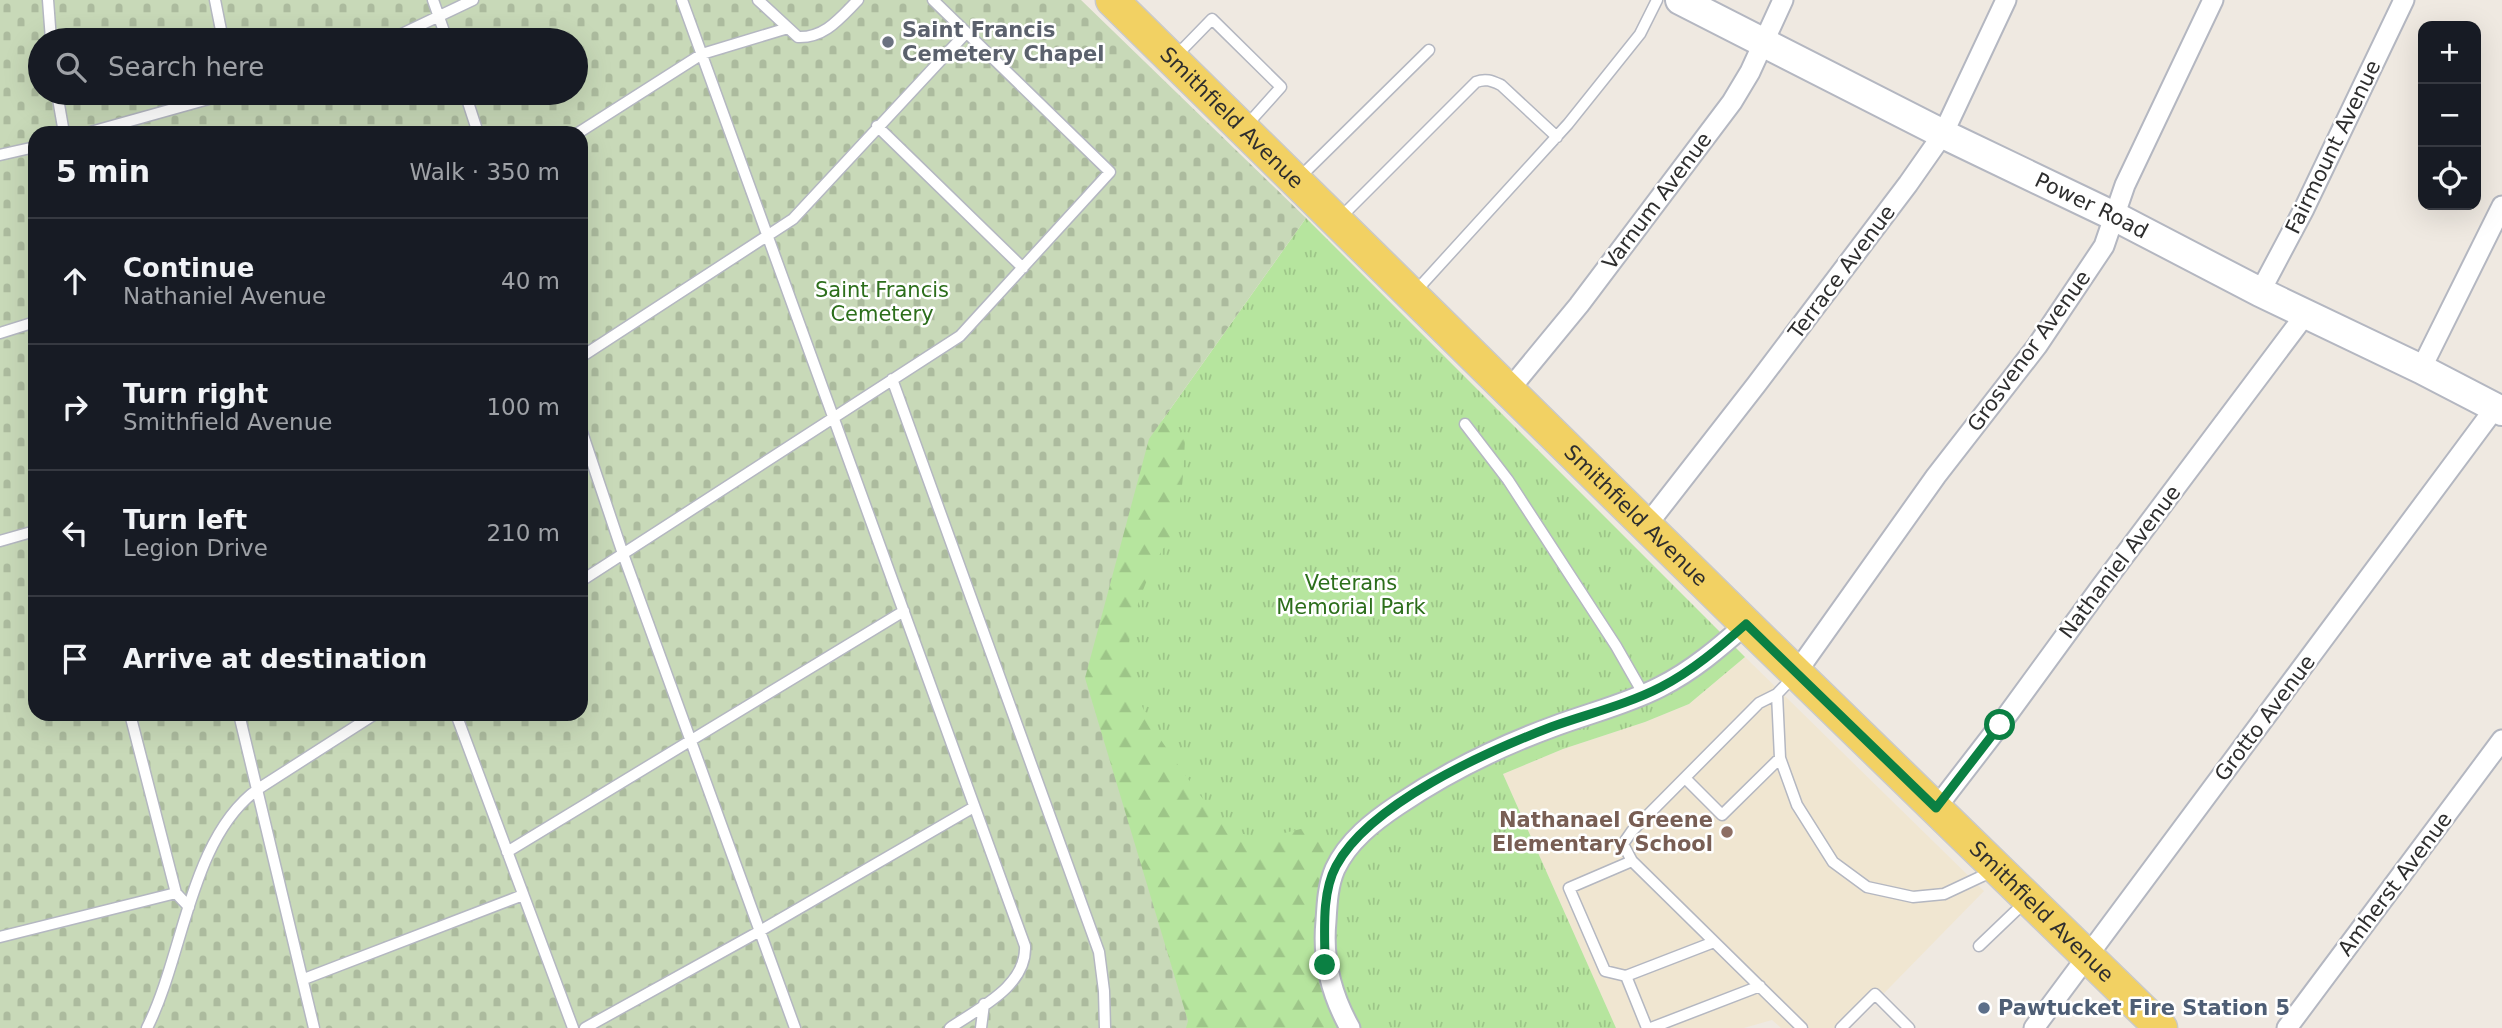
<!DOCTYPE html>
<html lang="en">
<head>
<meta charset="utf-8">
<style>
  body { margin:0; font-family:"DejaVu Sans",sans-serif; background:#242831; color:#f1f3f6 }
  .controls { position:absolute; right:21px; top:21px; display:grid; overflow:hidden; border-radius:14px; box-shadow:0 7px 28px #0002 }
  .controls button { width:63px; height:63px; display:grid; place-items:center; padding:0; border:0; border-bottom:2px solid #363941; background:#171b24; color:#f1f3f6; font:35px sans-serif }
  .stop { position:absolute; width:21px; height:21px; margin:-16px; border:5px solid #0b8043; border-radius:50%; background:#fff }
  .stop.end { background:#0b8043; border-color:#fff; box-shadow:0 2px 7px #0008 }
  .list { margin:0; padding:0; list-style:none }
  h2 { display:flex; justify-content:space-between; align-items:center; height:91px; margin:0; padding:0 28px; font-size:30px }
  h2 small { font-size:23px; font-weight:400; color:#9ea1a6 }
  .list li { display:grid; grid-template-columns:46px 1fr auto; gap:21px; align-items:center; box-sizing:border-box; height:126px; padding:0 28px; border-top:2px solid #363941 }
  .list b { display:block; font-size:26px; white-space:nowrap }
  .list p { margin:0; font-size:23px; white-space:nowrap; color:#9ea1a6 }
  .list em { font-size:23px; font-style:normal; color:#9ea1a6 }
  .icon { flex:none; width:38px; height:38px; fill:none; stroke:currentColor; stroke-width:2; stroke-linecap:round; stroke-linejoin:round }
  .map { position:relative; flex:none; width:2502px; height:1028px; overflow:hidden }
  .search { position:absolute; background:#171b24; box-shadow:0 7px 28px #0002; left:28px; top:28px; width:560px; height:77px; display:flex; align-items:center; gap:18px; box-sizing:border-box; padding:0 24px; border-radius:38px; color:#9ea1a6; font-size:26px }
  .panel { position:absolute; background:#171b24; box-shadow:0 7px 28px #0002; left:28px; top:126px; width:560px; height:595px; border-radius:21px }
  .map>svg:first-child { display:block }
  .education { fill:#f0e6d1 }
  .grass { fill:url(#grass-tufts) }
  .forest { fill:url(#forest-firs) }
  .cemetery { fill:url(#cemetery-stones); fill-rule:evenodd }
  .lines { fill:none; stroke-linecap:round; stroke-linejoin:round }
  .lane-casing { stroke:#b4b7c1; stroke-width:13 }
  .street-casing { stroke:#b4b7c1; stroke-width:23 }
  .secondary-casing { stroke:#b4b7c1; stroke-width:32 }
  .primary-casing { stroke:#c9c9c9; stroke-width:35 }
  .lane { stroke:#fff; stroke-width:10 }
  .street { stroke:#fff; stroke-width:19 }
  .secondary { stroke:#fff; stroke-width:28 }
  .primary { stroke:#f2d163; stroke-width:32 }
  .route { stroke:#0b8043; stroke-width:9 }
  .worship-dot { fill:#6b7280; stroke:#fff; stroke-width:2.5 }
  .education-dot { fill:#8d6e63; stroke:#fff; stroke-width:2.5 }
  .service-dot { fill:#5c6f8a; stroke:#fff; stroke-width:2.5 }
  .labels { text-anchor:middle; stroke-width:5; stroke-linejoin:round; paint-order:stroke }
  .worship-label { font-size:21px; font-weight:bold; fill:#5b616d; stroke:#fff; text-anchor:start }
  .street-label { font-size:21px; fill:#2e2e2e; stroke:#fff }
  .park-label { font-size:21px; fill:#2c6e1b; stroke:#fff }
  .education-label { font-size:21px; font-weight:bold; fill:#785e54; stroke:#fff; text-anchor:end }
  .service-label { font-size:21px; font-weight:bold; fill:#4e5e75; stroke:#fff; text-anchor:start }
</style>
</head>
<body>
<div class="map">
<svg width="2502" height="1028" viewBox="0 0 2502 1028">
  <defs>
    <pattern id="grass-tufts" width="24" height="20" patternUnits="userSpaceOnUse" patternTransform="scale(1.75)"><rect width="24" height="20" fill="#b6e59e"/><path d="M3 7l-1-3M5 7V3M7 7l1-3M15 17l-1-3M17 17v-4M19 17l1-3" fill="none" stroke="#9dc588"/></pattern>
    <pattern id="forest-firs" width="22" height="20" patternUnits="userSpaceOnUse" patternTransform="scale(1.75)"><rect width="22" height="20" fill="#b6e59e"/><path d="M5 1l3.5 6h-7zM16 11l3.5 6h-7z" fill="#9dc588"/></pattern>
    <pattern id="cemetery-stones" width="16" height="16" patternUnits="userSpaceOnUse" patternTransform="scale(1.75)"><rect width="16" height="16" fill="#c8d9b8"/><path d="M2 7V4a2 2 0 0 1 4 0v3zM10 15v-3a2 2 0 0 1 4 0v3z" fill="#acbb9e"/></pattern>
  </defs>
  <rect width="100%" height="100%" fill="#efe9e1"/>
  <path class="education" d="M1745 657 1984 891 1850 1028H1781L1772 1020 1744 1028H1616L1503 774 1563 749 1645 722 1689 704Z"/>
  <path class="grass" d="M1306 218 1745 657 1689 704 1645 722 1563 749 1503 774 1616 1028H1186L1085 678 1149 439Z"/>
  <path class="forest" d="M1144 407 1185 440C1183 473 1183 506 1170 538 1168 544 1164 547 1161 552 1147 576 1130 619 1129 647 1129 672 1137 697 1148 719 1159 739 1214 819 1231 829 1254 843 1291 832 1314 825L1341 859 1328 974 1350 1028H1120L1048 616Z"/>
  <path class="cemetery" d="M0 0H1081L1306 218 1149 439 1085 678 1188 1021 1186 1028H0ZM40 40H576V93H40ZM35 133H581V714H35Z"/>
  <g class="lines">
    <g class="lane-casing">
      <path id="lane" d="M48 0 51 40
        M215 0 223 40
        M433 0 447 40
        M682 0 1025 946C1027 986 979 1008 950 1028
        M758 0 798 37C825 38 840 18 858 0
        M389 40 473 0
        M1176 56 1212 19 1281 87 1246 126
        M57 93 64 133
        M465 93 478 133
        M877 126 1023 268
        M87 133 230 93
        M578 133 702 54 788 28
        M0 155 35 147
        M1299 178 1429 50
        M1338 220 1476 82C1486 78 1492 81 1501 85L1557 137
        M1415 292 1568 124 1640 34 1657 0
        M0 333 35 322
        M581 357 793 219 966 33
        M892 379 1099 952 1104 991 1105 1028
        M1465 424 1508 480 1616 646 1644 695
        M581 429 623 554 795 1028
        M0 541 35 531
        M581 581 960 336 1110 172 933 0
        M1794 676 1777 694 1759 703 1632 831 1623 844 1632 861 1802 1028
        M1777 694 1780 758 1797 805 1833 862 1867 887 1913 897 1944 894 1993 871
        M130 714 176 893
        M239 714 314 1028
        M456 714 573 1028
        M1685 778 1722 815 1780 758
        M507 852 904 611
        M0 937 176 893 189 907
        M1979 946 2025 902
        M1626 976 1605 971 1569 888 1632 861
        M304 979 523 895
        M147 1028C184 955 190 838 258 789L375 714
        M585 1028 760 931 974 807
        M981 1028 984 1004
        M1647 1028 1626 976 1714 942
        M1651 1028 1760 986
        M1841 1028 1875 994 1909 1028"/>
    </g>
    <g class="street-casing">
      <path id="street" d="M2260 292 2304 209 2404 0
        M2421 369 2502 206
        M1509 390 1579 305 1732 102 1750 72 1783 0
        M1647 525 1756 385 1908 184 1943 134 2006 0
        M1796 673 1936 476 2037 346 2104 246 2125 185 2213 0
        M1936 808 2000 725 2100 588 2305 315
        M1350 1028C1331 994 1322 960 1326 921 1327 903 1328 885 1335 869 1348 841 1374 821 1398 805 1447 772 1500 746 1555 726 1590 713 1627 704 1660 687 1692 671 1719 648 1746 624
        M2034 1028 2495 408
        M2287 1028 2502 740"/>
    </g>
    <g class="secondary-casing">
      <g id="secondary">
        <path id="s1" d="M1680 0 1943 134 2114 216 2260 292 2421 369 2502 411"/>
      </g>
    </g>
    <g class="primary-casing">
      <g id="primary">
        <path id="s2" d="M1112 0 1746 624 2161 1028"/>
      </g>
    </g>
    <use href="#lane" class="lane"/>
    <use href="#street" class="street"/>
    <use href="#secondary" class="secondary"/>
    <use href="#primary" class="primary"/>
  </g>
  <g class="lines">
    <path class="route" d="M1325 965C1325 934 1321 894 1336 866 1370 803 1486 752 1551 727 1587 714 1626 705 1661 687 1692 671 1719 648 1746 624L1936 808 2000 725"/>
  </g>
  <circle class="worship-dot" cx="888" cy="42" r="7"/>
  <circle class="education-dot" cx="1727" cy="832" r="7"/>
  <circle class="service-dot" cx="1984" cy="1008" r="7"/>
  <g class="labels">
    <g class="worship-label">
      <text x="902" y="37">Saint Francis<tspan x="902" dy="24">Cemetery Chapel</tspan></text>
    </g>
    <g class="street-label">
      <text dy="7" stroke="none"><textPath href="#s2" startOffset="168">Smithfield Avenue</textPath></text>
      <text transform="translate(2333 147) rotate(-64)" y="7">Fairmount Avenue</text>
      <text transform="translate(1657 201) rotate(-53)" y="7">Varnum Avenue</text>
      <text dy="7" stroke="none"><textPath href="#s1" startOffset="460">Power Road</textPath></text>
      <text transform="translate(1842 272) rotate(-53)" y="7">Terrace Avenue</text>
      <text transform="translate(2029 351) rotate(-54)" y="7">Grosvenor Avenue</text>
      <text dy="7" stroke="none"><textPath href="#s2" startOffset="735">Smithfield Avenue</textPath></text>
      <text transform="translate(2120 562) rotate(-53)" y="7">Nathaniel Avenue</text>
      <text transform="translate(2265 718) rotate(-53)" y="7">Grotto Avenue</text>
      <text transform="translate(2395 884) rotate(-53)" y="7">Amherst Avenue</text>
      <text dy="7" stroke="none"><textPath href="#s2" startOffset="1302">Smithfield Avenue</textPath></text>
    </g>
    <g class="park-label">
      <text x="882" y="297">Saint Francis<tspan x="882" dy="24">Cemetery</tspan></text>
      <text x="1351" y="590">Veterans<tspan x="1351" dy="24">Memorial Park</tspan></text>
    </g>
    <g class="education-label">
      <text x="1713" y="827">Nathanael Greene<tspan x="1713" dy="24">Elementary School</tspan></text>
    </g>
    <g class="service-label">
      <text x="1998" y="1015">Pawtucket Fire Station 5</text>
    </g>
  </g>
</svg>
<div class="controls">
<button>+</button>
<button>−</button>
<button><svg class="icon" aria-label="locate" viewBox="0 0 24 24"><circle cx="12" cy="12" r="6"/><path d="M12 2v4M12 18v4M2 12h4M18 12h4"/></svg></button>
</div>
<div class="stop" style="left:2000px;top:725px"></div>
<div class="stop end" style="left:1325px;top:965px"></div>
<div class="search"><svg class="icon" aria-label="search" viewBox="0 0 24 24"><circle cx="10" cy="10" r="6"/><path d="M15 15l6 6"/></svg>Search here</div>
<section class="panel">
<h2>5 min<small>Walk · 350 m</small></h2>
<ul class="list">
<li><svg class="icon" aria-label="ahead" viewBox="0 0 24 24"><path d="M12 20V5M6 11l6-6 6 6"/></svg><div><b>Continue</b><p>Nathaniel Avenue</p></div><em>40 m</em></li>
<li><svg class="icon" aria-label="right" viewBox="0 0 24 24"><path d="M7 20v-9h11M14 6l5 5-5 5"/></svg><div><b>Turn right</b><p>Smithfield Avenue</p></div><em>100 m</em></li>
<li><svg class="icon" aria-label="left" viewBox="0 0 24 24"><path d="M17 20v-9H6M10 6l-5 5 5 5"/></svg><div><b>Turn left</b><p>Legion Drive</p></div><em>210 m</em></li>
<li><svg class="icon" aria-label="arrive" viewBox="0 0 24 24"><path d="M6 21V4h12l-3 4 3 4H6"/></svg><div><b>Arrive at destination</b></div></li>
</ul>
</section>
</div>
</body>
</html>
